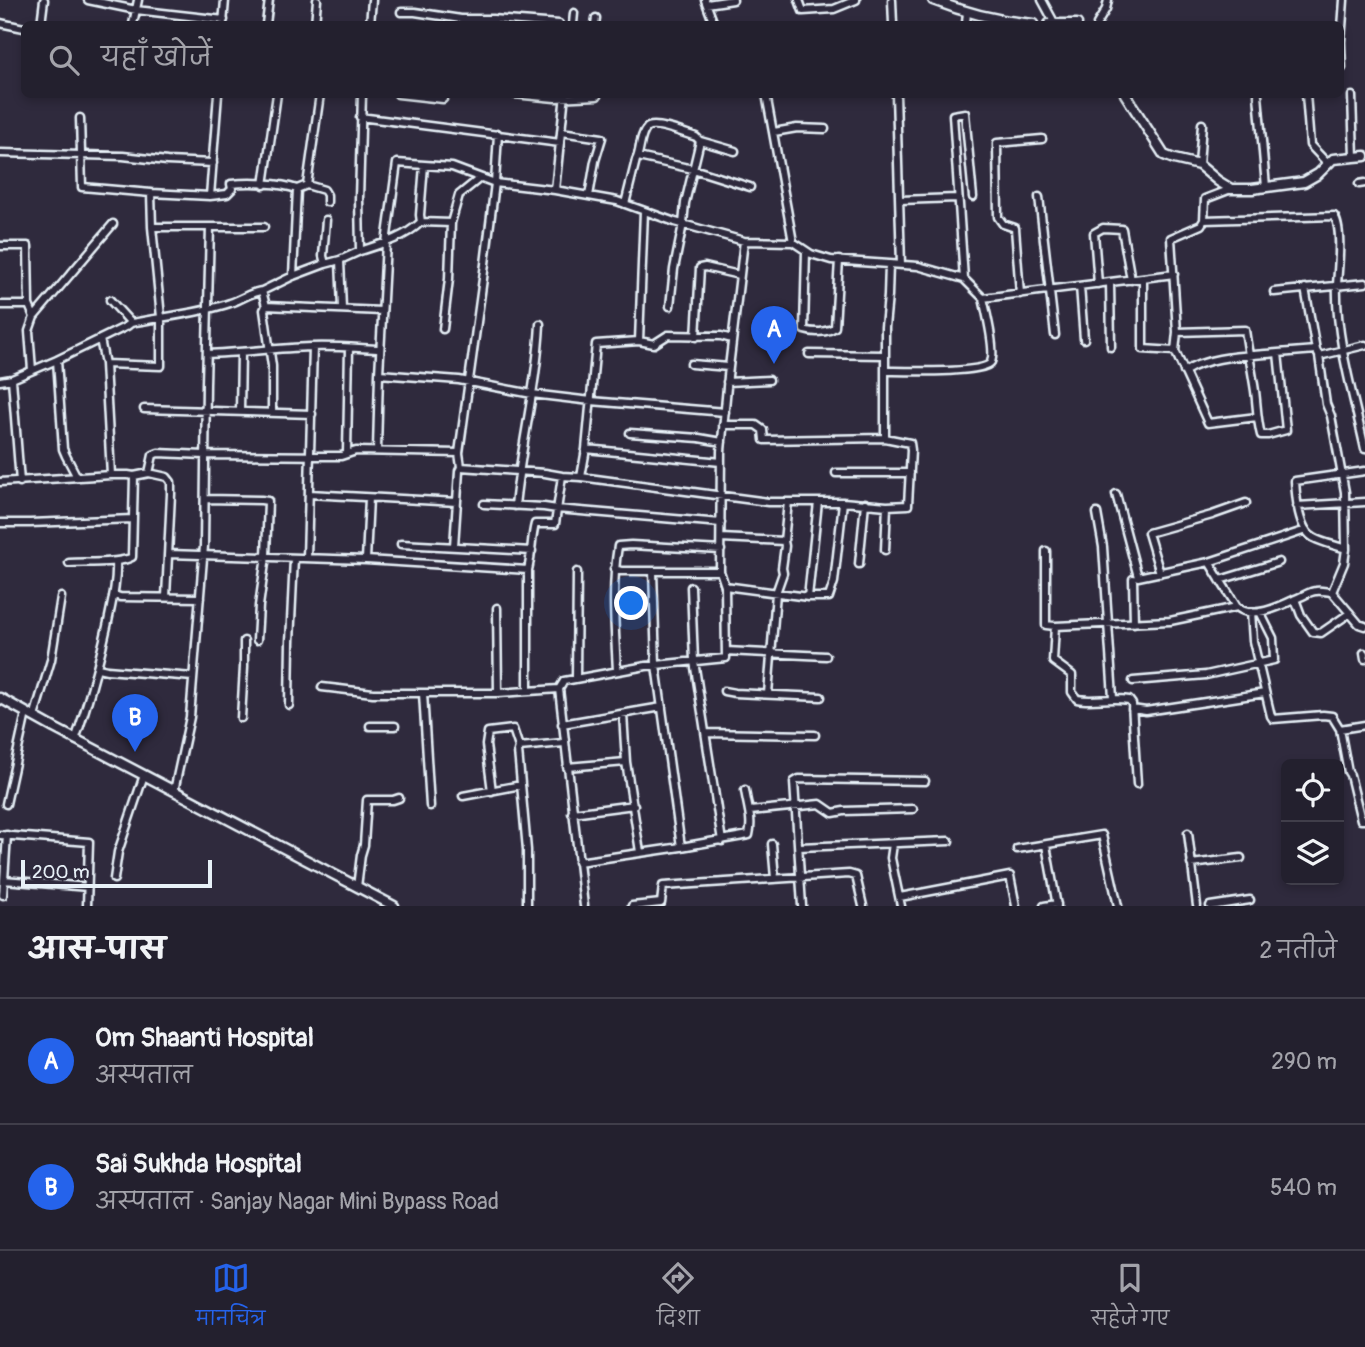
<!DOCTYPE html>
<html lang="hi">
<head>
<meta charset="utf-8">
<style>
  body { margin:0; font-family:Pangolin,"Playpen Sans Deva",sans-serif; background:#2b2836; color:#f1f3f6 }
  .controls { position:absolute; right:21px; bottom:21px; display:grid; overflow:hidden; border-radius:10px; box-shadow:0 4px 10px #0003 }
  .controls button { width:63px; height:63px; display:grid; place-items:center; padding:0; border:0; border-bottom:2px solid #403e4a; background:#23202e; color:#f1f3f6; font:35px sans-serif }
  .scale { position:absolute; left:21px; bottom:18px; width:191px; box-sizing:border-box; padding-left:7px; border:4px solid #e8f1f8; border-top:0; font-size:19px; line-height:24px; white-space:nowrap; color:#e8f1f8; -webkit-text-stroke:5px #2f2a3d; paint-order:stroke }
  .you { position:absolute; left:632px; top:604px; width:24px; height:24px; margin:-18px; border:5px solid #fff; border-radius:50%; background:#1a73e8; box-shadow:0 0 0 10px #1a73e833 }
  .badge { display:grid; place-items:center; width:46px; height:46px; border-radius:50%; background:#2563eb; color:#fff; font-size:23px; font-weight:700 }
  .pin { position:absolute; translate:-50% -58px; filter:drop-shadow(0 2px 4px #0008) }
  .pin::after { content:''; position:absolute; top:37px; width:24px; height:21px; background:inherit; clip-path:polygon(0 0,100% 0,50% 100%) }
  .list { margin:0; padding:0; list-style:none }
  h2 { display:flex; justify-content:space-between; align-items:center; height:91px; margin:0; padding:0 28px; font-size:30px }
  h2 small { font-size:23px; font-weight:400; color:#a3a3aa }
  .list li { display:grid; grid-template-columns:46px 1fr auto; gap:21px; align-items:center; box-sizing:border-box; height:126px; padding:0 28px; border-top:2px solid #403e4a }
  .list b { display:block; font-size:26px; white-space:nowrap }
  .list p { margin:0; font-size:23px; white-space:nowrap; color:#a3a3aa }
  .list em { font-size:23px; font-style:normal; color:#a3a3aa }
  .icon { flex:none; width:38px; height:38px; fill:none; stroke:currentColor; stroke-width:2; stroke-linecap:round; stroke-linejoin:round }
  .map { position:relative; flex:none; width:1365px; height:906px; overflow:hidden }
  .search { position:absolute; background:#23202e; box-shadow:0 4px 10px #0003; left:21px; right:21px; top:21px; height:77px; display:flex; align-items:center; gap:18px; box-sizing:border-box; padding:0 24px; border-radius:10px; color:#a3a3aa; font-size:26px }
  .sheet { height:343px; background:#23202e }
  nav { display:flex; justify-content:space-around; align-items:center; box-sizing:border-box; height:98px; border-top:2px solid #403e4a; background:#23202e; font-size:19px; color:#a3a3aa }
  nav a { display:grid; justify-items:center; gap:4px }
  nav .on { color:#2563eb }
  .map>svg:first-child { display:block }
  .lines { fill:none; stroke-linecap:round; stroke-linejoin:round }
  .minor-casing { stroke:#e8f1f8; stroke-width:11 }
  .tertiary-casing { stroke:#e8f1f8; stroke-width:13 }
  .minor { stroke:#2f2a3d; stroke-width:6 }
  .tertiary { stroke:#2f2a3d; stroke-width:8 }
</style>
</head>
<body>
<div class="map">
<svg width="1365" height="906" viewBox="0 0 1365 906">
  <rect width="100%" height="100%" fill="#2f2a3d"/>
  <filter id="ink" filterUnits="userSpaceOnUse"><feTurbulence type="fractalNoise" baseFrequency=".0143" numOctaves="2"/><feDisplacementMap in="SourceGraphic" scale="14" xChannelSelector="R" yChannelSelector="G"/><feConvolveMatrix kernelMatrix="1 2 1 2 8 2 1 2 1" color-interpolation-filters="sRGB"/></filter>
  <g filter="url(#ink)">
    <g class="lines">
      <g class="minor-casing">
        <path id="minor" d="M88 0 136 10 224 20
          M705 0 714 24
          M799 0 803 11 834 9 856 0
          M892 0 893 24
          M1042 0 1055 24
          M707 4 733 0
          M401 12H415L461 19H493L559 24
          M0 23 24 28
          M41 24 44 0
          M133 24 138 0
          M223 24 225 0
          M266 24 269 0
          M315 24 317 0
          M370 24 372 0
          M573 24 574 13
          M595 24 596 18
          M966 24 967 12
          M1097 24 1106 9 1108 0
          M1342 68 1341 42 1344 0
          M362 94 359 199 360 251C382 244 404 238 421 222L451 223
          M398 94 443 99 446 94
          M514 94 555 98 597 96
          M766 94 793 242
          M896 94 901 265
          M1306 94 1310 145 1328 164
          M1258 95 1266 187
          M1352 96 1354 157
          M360 117 560 143
          M80 118 82 187 151 193
          M561 132 602 138 595 161 589 196
          M774 132 797 128 825 129
          M0 153 123 156 167 161 213 163
          M638 157 693 169 750 187
          M1199 165 1202 124
          M1359 184 1365 183
          M264 185 277 94
          M307 185 320 94
          M1231 189 1205 199 1204 220 1201 225 1171 238 1177 332 1175 351 1208 423 1257 417
          M555 190 565 94
          M210 196 218 94
          M1039 197 1055 335
          M900 200 957 198
          M625 204 636 160C641 151 639 136 647 128 653 121 687 134 696 137L700 141 735 151
          M1204 220 1334 216C1343 228 1338 268 1337 285 1335 337 1354 398 1365 449
          M421 222 420 215 424 165
          M152 227H264
          M0 246H28L29 305 34 317
          M806 251 804 330C814 333 827 333 835 327L839 260
          M340 260 342 309
          M325 264 323 256 326 220
          M293 276 297 189
          M1143 278V349L1175 351
          M964 279 953 115 965 113 973 197
          M1110 282 1111 347
          M1098 284 1094 233 1103 228 1122 229 1131 280
          M1080 286 1084 339
          M1305 288 1316 350 1319 356
          M262 291 266 306 264 310 272 366V412
          M1274 292 1365 283
          M1020 294 1015 228 1003 224 998 217 997 143 1042 139
          M110 300 131 323
          M0 305H29
          M266 306 382 311
          M670 306 674 269 683 224 685 203 700 141
          M443 329 449 279 451 223 459 195 480 178
          M1177 332 1245 330C1248 351 1252 371 1255 391 1257 406 1257 420 1261 435H1268L1286 430 1278 353C1249 356 1209 355 1184 372
          M696 337 700 268 705 267 739 275
          M100 339 105 364 111 475
          M639 341 644 211
          M1278 353 1316 350
          M207 354C241 353 275 348 310 347 333 346 357 348 380 349
          M809 354 885 355
          M57 360 63 449 66 456 77 477
          M105 364 161 366V317L152 227 151 193 210 196 227 194 232 189 231 184C250 182 280 183 297 189L307 185 324 190 327 195V202
          M691 364 729 367
          M32 370 29 331 34 317 113 224
          M885 371C900 371 985 374 991 362 996 350 986 312 983 298
          M379 374 459 380 532 394 591 401 725 412
          M12 379 20 482
          M0 381 12 379 57 360 127 326 131 323C162 317 202 313 230 303 241 300 250 292 262 291L293 276 325 264 340 260 360 251
          M727 382 769 380
          M144 409 312 414
          M240 412 241 353
          M630 433 699 438 722 442
          M885 438V327L888 296 889 264
          M586 449 721 462
          M377 450 379 374 386 243 397 163 452 167 495 183 555 190 617 201 675 222 744 241 793 242 811 254 831 260 918 266 964 279 983 298 1174 274
          M347 453 349 348
          M461 467 545 473 562 476 581 477 768 502H843L887 506 908 505 911 450 910 443 885 438 764 440 763 430 756 425H723
          M149 473 153 455 158 453 205 455 341 456 356 451 459 453
          M836 473H910
          M581 477 586 449 596 344 639 341 654 344 668 335 721 336 732 339
          M0 482 111 475H128L134 476 149 473 167 477 171 482V494L166 597
          M309 494 457 502
          M1116 494 1138 577 1209 562 1237 607C1253 621 1283 605 1300 597 1305 595 1311 591 1316 591 1321 590 1327 592 1332 592L1359 624 1365 626
          M205 499 261 500 268 501 266 556 259 606 257 640
          M484 504 544 507 557 509 721 523
          M515 506C521 445 537 385 540 324
          M1297 506 1365 502
          M1097 513 1103 547 1113 698
          M0 523H30L133 519
          M721 538 784 541
          M401 544 532 551
          M454 546 459 471 461 467 459 453 485 264 495 183 498 134
          M1346 549C1335 545 1323 543 1314 538 1298 530 1296 496 1295 481L1365 471
          M885 550 887 506
          M1046 551V625L1055 626 1170 621 1237 607
          M168 554 366 560 528 570
          M307 558 313 347
          M366 560 369 498
          M1209 562 1306 530
          M69 563C85 562 120 564 132 557L134 476
          M859 564 865 503
          M614 569 621 571H720
          M1160 573 1148 533 1212 515 1246 503
          M1133 579 1134 623
          M1220 580 1279 562
          M725 586 808 597H829L834 582 843 502
          M691 587 694 661 722 841
          M1332 592 1344 563 1346 549 1345 492 1331 416 1326 404 1319 356 1365 345
          M114 595 120 597 200 598
          M808 597 818 502
          M1295 599 1301 615 1313 632 1321 633 1350 613
          M497 608 498 693
          M1251 612 1253 641 1271 716 1273 719 1323 715 1332 716 1340 729 1348 772 1350 775 1361 820H1365
          M1055 626 1053 661 1072 675V692L1077 699C1093 702 1110 697 1129 700L1132 704 1137 784
          M726 651 826 656
          M1364 653 1365 659
          M98 668 107 670 193 677
          M617 671C615 629 611 588 618 546L631 545 721 550
          M576 678 577 572
          M1133 681 1206 675 1274 660 1273 638 1260 612
          M322 687 373 693H498L559 689
          M528 691V570C532 554 531 539 535 524H555L562 476
          M724 691 735 693 821 697
          M423 693 430 806
          M768 694 776 593 783 573 782 568 785 546 784 541 788 502
          M289 705 290 642 294 558
          M1132 709 1146 711 1265 693
          M623 714 626 762 640 852
          M34 717 51 660 61 597
          M241 718 244 667V641
          M562 724 662 707
          M370 726H395
          M1340 729 1365 725
          M706 733 815 735
          M75 740C89 701 99 662 108 622 112 602 117 582 116 562
          M519 747 564 743
          M567 767 626 762
          M174 791 190 717 204 546 206 384 210 227
          M492 791 486 745 488 732 513 729 519 747 518 751 527 850V906
          M463 796 521 785
          M6 804 26 713
          M750 811 820 804 833 813 844 811 913 809
          M572 813 634 805
          M1188 833 1197 906
          M0 835 89 842 87 906
          M772 844 775 878
          M893 844 891 858 901 906
          M1046 845 1057 906
          M681 847 749 835C753 820 747 805 745 790
          M799 847 949 841
          M1017 849 1102 835 1118 906
          M578 862 681 847 656 665 653 571
          M1191 864 1241 858
          M114 879 118 852 144 775
          M4 880 88 887
          M357 887 361 855 364 845 367 800H393L399 798
          M3 895 7 835
          M900 897 1010 876 1016 906
          M584 906 559 689 564 681 646 666 726 658 725 586 720 571 721 451 728 376 744 241
          M632 906 661 903 663 886 849 874 856 876 863 906
          M802 906 794 782 799 779 925 781
          M1044 906 1057 904
          M1210 906 1250 900"/>
      </g>
      <g class="tertiary-casing">
        <path id="tertiary" d="M933 0C966 13 998 21 1033 24
          M1049 24H1077
          M1125 94 1164 155 1174 159 1199 165 1218 181 1231 189H1252L1304 182 1318 174 1333 159 1365 156
          M0 698 54 728 394 906"/>
      </g>
      <use href="#minor" class="minor"/>
      <use href="#tertiary" class="tertiary"/>
    </g>
  </g>
</svg>
<div class="controls">
<button><svg class="icon" aria-label="locate" viewBox="0 0 24 24"><circle cx="12" cy="12" r="6"/><path d="M12 2v4M12 18v4M2 12h4M18 12h4"/></svg></button>
<button><svg class="icon" aria-label="layers" viewBox="0 0 24 24"><path d="M12 4l9 5-9 5-9-5zM3 14l9 5 9-5"/></svg></button>
</div>
<div class="scale">200 m</div>
<div class="you"></div>
<div class="pin badge" style="left:774px;top:364px">A</div>
<div class="pin badge" style="left:135px;top:752px">B</div>
<div class="search"><svg class="icon" aria-label="search" viewBox="0 0 24 24"><circle cx="10" cy="10" r="6"/><path d="M15 15l6 6"/></svg>यहाँ खोजें</div>
</div>
<section class="sheet">
<h2>आस-पास<small>2 नतीजे</small></h2>
<ul class="list">
<li><span class="badge">A</span><div><b>Om Shaanti Hospital</b><p>अस्पताल</p></div><em>290 m</em></li>
<li><span class="badge">B</span><div><b>Sai Sukhda Hospital</b><p>अस्पताल · Sanjay Nagar Mini Bypass Road</p></div><em>540 m</em></li>
</ul>
</section>
<nav>
<a class="on"><svg class="icon" aria-label="map" viewBox="0 0 24 24"><path d="M3 6l6-2 6 2 6-2v14l-6 2-6-2-6 2zM9 4v14M15 6v14"/></svg>मानचित्र</a>
<a><svg class="icon" aria-label="directions" viewBox="0 0 24 24"><path d="M12 3l9 9-9 9-9-9zM9 14v-3h6M13 9l2 2-2 2"/></svg>दिशा</a>
<a><svg class="icon" aria-label="saved" viewBox="0 0 24 24"><path d="M7 4h10v16l-5-4-5 4z"/></svg>सहेजे गए</a>
</nav>
</body>
</html>
